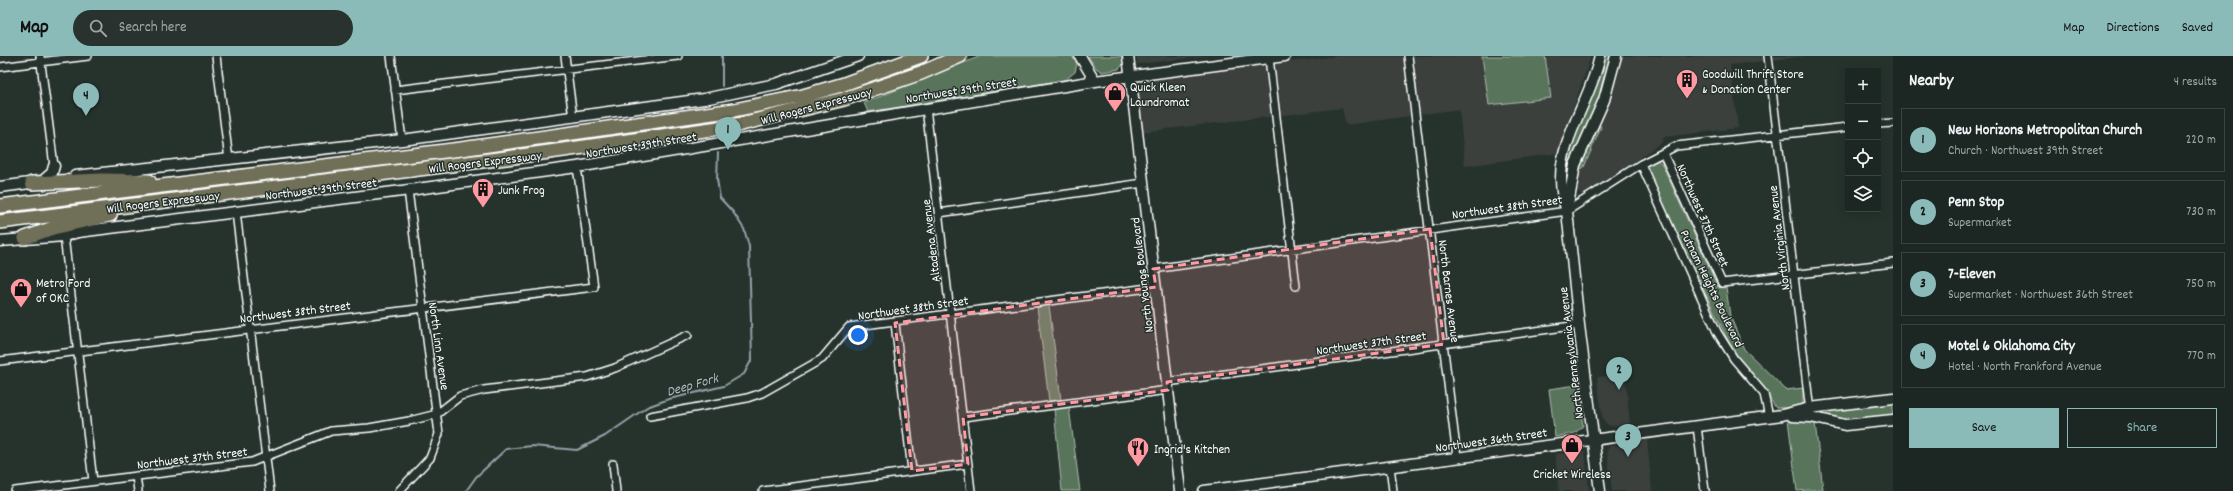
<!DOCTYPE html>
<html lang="en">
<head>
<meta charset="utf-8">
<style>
  body { margin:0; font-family:Dekko,sans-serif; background:#29322f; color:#f1f3f6 }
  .controls { position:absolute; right:12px; top:12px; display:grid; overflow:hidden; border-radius:0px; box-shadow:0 2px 10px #0003 }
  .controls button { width:36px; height:36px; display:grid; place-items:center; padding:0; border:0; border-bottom:1px solid #3a4340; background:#1c2622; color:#f1f3f6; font:20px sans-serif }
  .you { position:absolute; left:858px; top:279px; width:14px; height:14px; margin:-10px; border:3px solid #fff; border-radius:50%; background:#1a73e8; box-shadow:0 0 0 6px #1a73e833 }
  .badge { display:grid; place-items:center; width:26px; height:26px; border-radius:50%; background:#8bbbb9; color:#111; font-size:13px; font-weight:700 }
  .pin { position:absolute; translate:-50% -33px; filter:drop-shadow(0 1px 2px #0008) }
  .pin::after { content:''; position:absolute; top:21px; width:14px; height:12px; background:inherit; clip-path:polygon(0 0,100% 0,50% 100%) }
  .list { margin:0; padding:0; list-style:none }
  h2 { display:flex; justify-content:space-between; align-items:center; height:52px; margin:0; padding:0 16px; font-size:17px }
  h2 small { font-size:13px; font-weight:400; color:#a0a5a5 }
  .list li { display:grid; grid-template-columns:26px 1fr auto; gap:12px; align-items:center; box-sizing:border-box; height:64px; margin:0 8px 8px; padding:0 8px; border:1px solid #3a4340; border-radius:0px }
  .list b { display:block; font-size:15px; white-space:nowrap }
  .list p { margin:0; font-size:13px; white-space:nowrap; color:#a0a5a5 }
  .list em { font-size:13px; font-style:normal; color:#a0a5a5 }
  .actions { display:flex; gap:8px; padding:12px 16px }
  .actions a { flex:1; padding:9px 0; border:1px solid #8bbbb9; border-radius:0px; text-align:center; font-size:14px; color:#8bbbb9 }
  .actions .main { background:#8bbbb9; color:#111 }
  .icon { flex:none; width:22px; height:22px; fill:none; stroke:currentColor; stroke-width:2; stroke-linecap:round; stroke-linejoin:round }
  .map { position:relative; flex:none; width:1893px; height:435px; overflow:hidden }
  header { display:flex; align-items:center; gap:24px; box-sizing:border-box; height:56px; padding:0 20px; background:#8bbbb9; color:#111 }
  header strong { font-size:19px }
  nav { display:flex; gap:22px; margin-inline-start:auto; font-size:14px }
  .search { width:280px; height:36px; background:#29322f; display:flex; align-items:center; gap:10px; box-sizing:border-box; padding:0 14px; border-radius:22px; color:#a0a5a5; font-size:15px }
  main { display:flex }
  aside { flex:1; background:#1c2622 }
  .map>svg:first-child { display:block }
  .built { fill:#3a403e }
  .green { fill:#59755c; stroke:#acbaae }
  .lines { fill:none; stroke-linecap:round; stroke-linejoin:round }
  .stream { stroke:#92a2a8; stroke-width:2 }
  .street-casing { stroke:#fff; stroke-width:10 }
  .secondary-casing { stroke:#fff; stroke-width:13 }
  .highway-casing { stroke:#fff; stroke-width:16 }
  .street { stroke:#26332d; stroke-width:7 }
  .secondary { stroke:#26332d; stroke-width:10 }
  .highway { stroke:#706f59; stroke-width:13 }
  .marked { fill:#ff9aa2; fill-opacity:0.2; stroke:#ff9aa2; stroke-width:3; stroke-dasharray:8 5; stroke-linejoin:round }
  .labels { text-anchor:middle; stroke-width:3; stroke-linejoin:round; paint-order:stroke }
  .poi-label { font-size:13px; fill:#fff; stroke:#26332d; text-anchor:start }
  .street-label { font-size:13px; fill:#fff; stroke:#26332d }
  .water-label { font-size:14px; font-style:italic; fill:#adb9be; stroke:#26332d }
</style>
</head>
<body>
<header>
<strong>Map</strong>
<div class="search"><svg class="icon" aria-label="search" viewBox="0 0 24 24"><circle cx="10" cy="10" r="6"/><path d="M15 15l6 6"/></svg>Search here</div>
<nav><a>Map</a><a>Directions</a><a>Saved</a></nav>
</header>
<main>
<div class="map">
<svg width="1893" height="435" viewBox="0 0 1893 435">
  <rect width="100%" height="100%" fill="#26332d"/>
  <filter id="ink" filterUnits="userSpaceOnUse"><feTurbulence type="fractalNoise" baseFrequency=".025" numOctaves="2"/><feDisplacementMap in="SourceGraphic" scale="8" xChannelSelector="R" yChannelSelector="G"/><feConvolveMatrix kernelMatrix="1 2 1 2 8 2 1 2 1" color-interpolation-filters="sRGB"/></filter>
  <g filter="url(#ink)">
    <path class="built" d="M1136 0H1208L1138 8Z
      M1339 0H1591L1558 97 1465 110 1459 53 1346 69 1342 52 1142 76 1137 36 1141 24Z
      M1622 0H1806L1730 9 1738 72 1664 81 1662 86 1590 137 1582 139 1577 135 1576 129 1580 107 1618 21Z
      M1625 318 1630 368 1610 370 1603 365 1597 321Z
      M1647 384 1652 435H1612L1607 394 1611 390Z
      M1585 396 1589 435H1559L1555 398Z"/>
    <path class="green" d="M981 0H1072L1077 8 1075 16 1065 24 868 56 864 47Z
      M1088 0H1123L1124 7 1119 13 1102 16 1096 12Z
      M1482 0H1545L1551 42 1489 49Z
      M1605 0H1610L1600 44 1567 132 1564 131 1568 98Z
      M1599 68 1601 71 1584 111 1581 113 1579 111 1597 70Z
      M1653 104H1658L1662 108 1718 231H1726L1730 260 1744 293 1786 334 1803 332V348L1798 351 1776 352 1761 329 1733 295 1646 112 1647 108Z
      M1049 249 1061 344 1049 345 1037 251Z
      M1577 329 1583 370 1575 377 1555 381 1549 333Z
      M1893 345V361C1863 364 1846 367 1816 358L1815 356Z
      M1069 351 1080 435H1062L1054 353Z
      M1797 363 1815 367 1823 433 1797 435 1788 364Z"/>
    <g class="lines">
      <path class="stream" d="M722 30V0
        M466 435 476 421 506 393 532 390 577 394 605 380 647 351 669 343 724 330 744 318 752 303 749 190 744 173 733 156 720 142 717 123 718 97"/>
      <g class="street-casing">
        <path id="street" d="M40 0 54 110
          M216 0 229 104
          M391 0 402 84
          M565 0 573 62
          M1408 0 1457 401
          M1768 0 1810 355
          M1269 2 1296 230
          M0 11 88 0
          M395 34 678 0
          M926 52 971 435
          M1878 68 1893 67
          M1663 97 1722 227 1893 207
          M1641 108 1717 276 1734 303 1764 338 1769 361
          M236 156 270 435
          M939 157 1143 127
          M64 180 93 425
          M1153 213 1567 155 1641 108 1676 90 1848 71
          M895 267 912 415
          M0 305 594 231 577 111
          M1167 326 1579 269
          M650 360 747 342 762 337 822 303 849 271 1156 231
          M963 361 1168 334
          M1697 370 1705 435
          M613 408 616 435
          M1390 410 1393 435
          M136 420 138 435
          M15 435 252 406 331 375 369 372 409 365 437 358 460 340 484 334 587 321 615 312 688 279
          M399 435 430 402 439 378 408 134
          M763 435 968 408"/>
      </g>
      <g class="secondary-casing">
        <path id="secondary" d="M1080 0 1095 25
          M1128 0 1180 435
          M75 120 402 84 704 43 776 28 858 0
          M45 123 52 117 54 110
          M0 131 37 126
          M1567 155 1575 109 1604 44 1616 0
          M0 185 64 180 78 176 402 135 577 111 1095 25 1285 0
          M1792 360 1811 361 1845 369 1893 364
          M1204 435 1782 359 1810 352 1893 342
          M1600 435 1579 269 1567 155C1545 97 1589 54 1600 0"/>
      </g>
      <g class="highway-casing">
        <path id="highway" d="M32 127 102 124 149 125
          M0 150 461 93 734 54 803 40 841 29 921 0
          M0 166 514 101 733 70 844 43 921 17 960 0
          M25 182 53 172 110 159"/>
      </g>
      <use href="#street" class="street"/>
      <use href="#secondary" class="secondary"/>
      <use href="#highway" class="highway"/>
    </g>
  </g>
  <path class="marked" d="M1430 173 1444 288 1167 326 1168 334 963 361 968 408 912 415 895 267 1156 231 1153 213Z"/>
  <defs>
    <g id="building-pin" transform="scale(1.15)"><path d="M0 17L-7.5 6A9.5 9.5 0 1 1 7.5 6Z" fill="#ff9aa2" stroke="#26332d"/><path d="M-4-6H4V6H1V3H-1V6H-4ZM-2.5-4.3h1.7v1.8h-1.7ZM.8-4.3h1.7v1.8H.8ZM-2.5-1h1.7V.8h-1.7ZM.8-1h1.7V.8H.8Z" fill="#111"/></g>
    <g id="shop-pin" transform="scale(1.15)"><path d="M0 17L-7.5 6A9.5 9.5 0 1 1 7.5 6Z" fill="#ff9aa2" stroke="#26332d"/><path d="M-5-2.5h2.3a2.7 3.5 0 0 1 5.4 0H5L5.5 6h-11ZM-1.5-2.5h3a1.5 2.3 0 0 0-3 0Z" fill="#111"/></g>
    <g id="restaurant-pin" transform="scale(1.15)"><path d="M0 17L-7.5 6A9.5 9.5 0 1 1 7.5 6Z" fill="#ff9aa2" stroke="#26332d"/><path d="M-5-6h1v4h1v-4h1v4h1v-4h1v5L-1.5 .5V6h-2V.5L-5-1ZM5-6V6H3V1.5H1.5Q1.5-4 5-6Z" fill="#111"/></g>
  </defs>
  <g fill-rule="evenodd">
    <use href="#building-pin" x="1687" y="24"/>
    <use href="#shop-pin" x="1115" y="37"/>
    <use href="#building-pin" x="483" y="133"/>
    <use href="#shop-pin" x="21" y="233"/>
    <use href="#shop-pin" x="1572" y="389"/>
    <use href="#restaurant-pin" x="1138" y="392"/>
  </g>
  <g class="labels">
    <g class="poi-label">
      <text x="1702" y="22">Goodwill Thrift Store<tspan x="1702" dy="15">&amp; Donation Center</tspan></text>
      <text x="1130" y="35">Quick Kleen<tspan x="1130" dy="15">Laundromat</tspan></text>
      <text x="498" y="138">Junk Frog</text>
      <text x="36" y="231">Metro Ford<tspan x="36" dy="15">of OKC</tspan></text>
      <text x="1154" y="397">Ingrid's Kitchen</text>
      <text x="1572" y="422" text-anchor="middle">Cricket Wireless</text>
    </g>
    <g class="street-label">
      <text transform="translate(961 33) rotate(-9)" y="5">Northwest 39th Street</text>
      <text transform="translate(816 49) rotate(-15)" y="5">Will Rogers Expressway</text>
      <text transform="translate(641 88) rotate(-9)" y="5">Northwest 39th Street</text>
      <text transform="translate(485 105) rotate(-7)" y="5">Will Rogers Expressway</text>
      <text transform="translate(321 132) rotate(-7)" y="5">Northwest 39th Street</text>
      <text transform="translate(163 145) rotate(-7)" y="5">Will Rogers Expressway</text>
      <text transform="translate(1507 150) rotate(-8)" y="5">Northwest 38th Street</text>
      <text transform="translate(1704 159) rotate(66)" y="5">Northwest 37th Street</text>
      <text transform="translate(1778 182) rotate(-97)" y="5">North Virginia Avenue</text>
      <text transform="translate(930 185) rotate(-97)" y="5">Altadena Avenue</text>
      <text transform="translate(1141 219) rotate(-97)" y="5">North Youngs Boulevard</text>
      <text transform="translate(1713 232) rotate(64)" y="5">Putnam Heights Boulevard</text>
      <text transform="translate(1450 235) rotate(83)" y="5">North Barnes Avenue</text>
      <text transform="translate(913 251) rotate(-8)" y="5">Northwest 38th Street</text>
      <text transform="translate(295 255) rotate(-7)" y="5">Northwest 38th Street</text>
      <text transform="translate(1371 286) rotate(-8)" y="5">Northwest 37th Street</text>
      <text transform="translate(440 290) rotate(82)" y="5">North Linn Avenue</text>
      <text transform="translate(1570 297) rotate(-97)" y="5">North Pennsylvania Avenue</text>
      <text transform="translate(1491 383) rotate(-8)" y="5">Northwest 36th Street</text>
      <text transform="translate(192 401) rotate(-7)" y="5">Northwest 37th Street</text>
    </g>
    <g class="water-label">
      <text transform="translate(692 328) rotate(-16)" y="5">Deep Fork</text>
    </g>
  </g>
</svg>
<div class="controls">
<button>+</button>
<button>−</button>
<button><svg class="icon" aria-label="locate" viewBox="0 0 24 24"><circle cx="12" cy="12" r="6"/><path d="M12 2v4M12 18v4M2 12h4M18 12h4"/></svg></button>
<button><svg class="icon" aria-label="layers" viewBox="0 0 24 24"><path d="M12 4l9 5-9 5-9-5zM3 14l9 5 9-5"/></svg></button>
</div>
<div class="you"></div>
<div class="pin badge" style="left:728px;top:94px">1</div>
<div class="pin badge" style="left:1619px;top:334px">2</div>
<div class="pin badge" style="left:1628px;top:401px">3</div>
<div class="pin badge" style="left:86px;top:60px">4</div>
</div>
<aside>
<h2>Nearby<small>4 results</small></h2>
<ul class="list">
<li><span class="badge">1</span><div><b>New Horizons Metropolitan Church</b><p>Church · Northwest 39th Street</p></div><em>220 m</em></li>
<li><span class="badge">2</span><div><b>Penn Stop</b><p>Supermarket</p></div><em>730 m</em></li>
<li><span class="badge">3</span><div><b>7-Eleven</b><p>Supermarket · Northwest 36th Street</p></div><em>750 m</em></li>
<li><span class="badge">4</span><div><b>Motel 6 Oklahoma City</b><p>Hotel · North Frankford Avenue</p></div><em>770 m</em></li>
</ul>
<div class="actions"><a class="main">Save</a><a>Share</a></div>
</aside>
</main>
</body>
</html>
